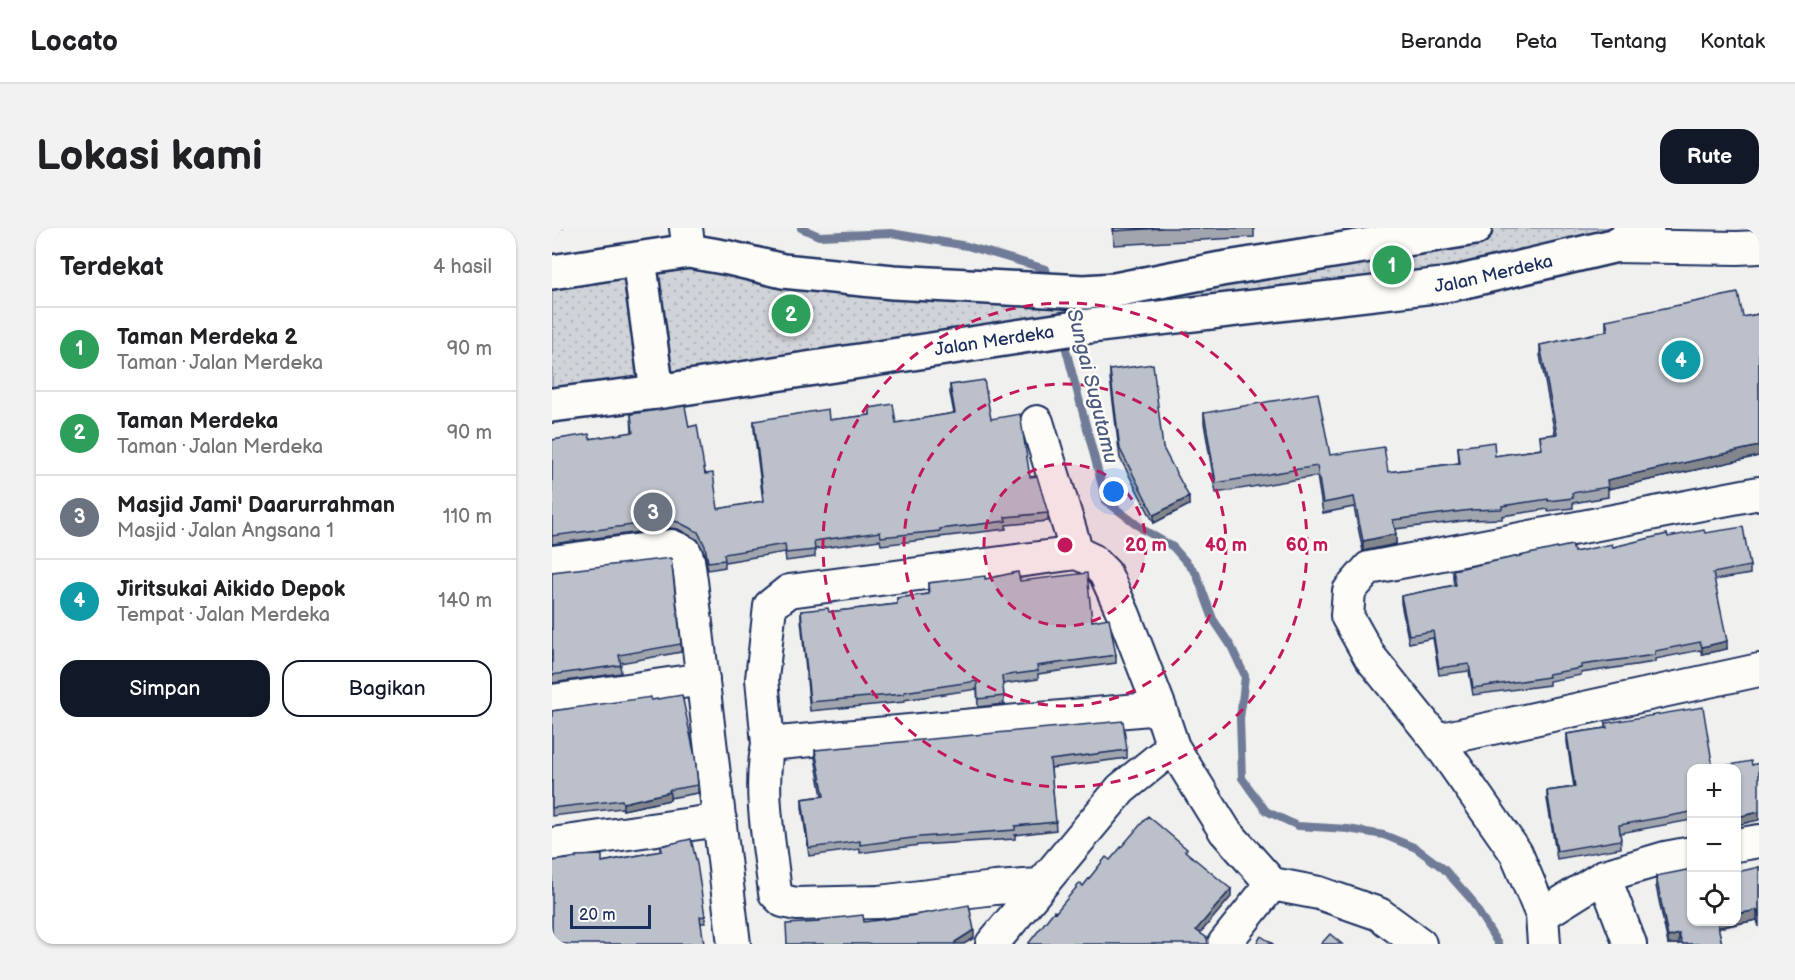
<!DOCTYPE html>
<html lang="id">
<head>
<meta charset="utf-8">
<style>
  body { margin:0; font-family:"Balsamiq Sans",sans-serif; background:#f2f2f2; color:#202124 }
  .controls { position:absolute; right:18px; bottom:18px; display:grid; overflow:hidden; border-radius:12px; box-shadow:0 2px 4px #0004 }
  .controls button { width:54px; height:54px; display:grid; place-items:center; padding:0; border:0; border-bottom:2px solid #e0e0e0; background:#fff; color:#202124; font:30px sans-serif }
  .scale { position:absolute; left:18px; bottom:15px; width:81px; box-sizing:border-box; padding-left:6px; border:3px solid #1b2f5e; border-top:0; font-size:16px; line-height:21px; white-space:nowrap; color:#1b2f5e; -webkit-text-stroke:4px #fdfcf7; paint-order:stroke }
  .you { position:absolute; left:562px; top:264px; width:21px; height:21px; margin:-15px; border:4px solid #fff; border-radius:50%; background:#1a73e8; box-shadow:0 0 0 9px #1a73e833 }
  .badge { display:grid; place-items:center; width:39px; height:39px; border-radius:50%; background:#111827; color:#fff; font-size:20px; font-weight:700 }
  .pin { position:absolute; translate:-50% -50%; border:3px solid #fff; box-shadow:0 2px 6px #0006 }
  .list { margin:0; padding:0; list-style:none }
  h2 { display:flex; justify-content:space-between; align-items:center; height:78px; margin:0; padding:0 24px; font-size:26px }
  h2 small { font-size:20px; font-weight:400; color:#757577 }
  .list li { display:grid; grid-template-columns:39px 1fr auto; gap:18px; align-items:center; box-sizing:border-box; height:84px; padding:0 24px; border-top:2px solid #e0e0e0 }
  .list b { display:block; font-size:22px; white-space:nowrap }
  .list p { margin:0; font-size:20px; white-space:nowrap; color:#757577 }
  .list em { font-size:20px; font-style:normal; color:#757577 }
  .actions { display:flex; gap:12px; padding:18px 24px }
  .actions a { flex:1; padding:14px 0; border:2px solid #111827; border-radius:18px; text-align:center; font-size:21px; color:#111827 }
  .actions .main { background:#111827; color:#fff }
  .icon { flex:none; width:33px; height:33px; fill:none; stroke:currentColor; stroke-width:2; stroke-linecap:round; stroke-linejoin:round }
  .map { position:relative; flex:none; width:1207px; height:716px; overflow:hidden; border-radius:18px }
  header { display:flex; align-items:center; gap:36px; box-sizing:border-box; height:84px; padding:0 30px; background:#fff; border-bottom:2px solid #e0e0e0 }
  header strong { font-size:28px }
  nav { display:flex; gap:33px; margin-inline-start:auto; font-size:21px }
  .intro { display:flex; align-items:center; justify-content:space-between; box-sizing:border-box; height:144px; padding:0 36px }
  h1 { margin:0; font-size:42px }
  .button { padding:15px 27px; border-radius:18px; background:#111827; color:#fff; font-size:21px; font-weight:700 }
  main { display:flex; gap:36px; padding:0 36px }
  aside { flex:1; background:#fff; border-radius:18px; box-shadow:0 2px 4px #0004 }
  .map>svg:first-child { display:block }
  .park { fill:url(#park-dots); stroke:#76819b; stroke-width:1.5 }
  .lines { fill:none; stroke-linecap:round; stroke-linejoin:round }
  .stream { stroke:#6f7b97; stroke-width:8 }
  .minor-casing { stroke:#1b2f5e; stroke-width:36 }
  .tertiary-casing { stroke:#1b2f5e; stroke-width:38 }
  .minor { stroke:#fdfcf7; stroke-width:32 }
  .tertiary { stroke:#fdfcf7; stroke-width:33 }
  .wall { fill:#a1a5ae; stroke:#1b2f5e; stroke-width:1.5 }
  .shaded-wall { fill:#83868d; stroke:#1b2f5e; stroke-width:1.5 }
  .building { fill:#bbc0ca; stroke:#1b2f5e; stroke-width:1.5 }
  .ring { fill:none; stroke:#c2185b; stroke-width:3; stroke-dasharray:10 8 }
  .labels { text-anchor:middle; stroke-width:5; stroke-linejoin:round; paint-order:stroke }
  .street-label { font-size:18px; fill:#1b2f5e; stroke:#fdfcf7 }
  .water-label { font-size:20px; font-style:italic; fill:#4c5b7f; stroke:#fdfcf7 }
  .centre { fill:#c2185b; stroke:#fdfcf7; stroke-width:3 }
  .ring-label { font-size:18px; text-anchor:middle; font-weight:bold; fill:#c2185b; stroke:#fdfcf7; stroke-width:5; stroke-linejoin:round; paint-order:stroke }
</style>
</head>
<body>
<header>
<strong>Locato</strong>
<nav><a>Beranda</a><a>Peta</a><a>Tentang</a><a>Kontak</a></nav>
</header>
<div class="intro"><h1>Lokasi kami</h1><a class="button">Rute</a></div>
<main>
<aside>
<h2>Terdekat<small>4 hasil</small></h2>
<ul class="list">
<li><span class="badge" style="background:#2e9e5b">1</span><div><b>Taman Merdeka 2</b><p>Taman · Jalan Merdeka</p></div><em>90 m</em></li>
<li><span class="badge" style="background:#2e9e5b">2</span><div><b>Taman Merdeka</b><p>Taman · Jalan Merdeka</p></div><em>90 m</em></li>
<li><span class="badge" style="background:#6b7280">3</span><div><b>Masjid Jami' Daarurrahman</b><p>Masjid · Jalan Angsana 1</p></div><em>110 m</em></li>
<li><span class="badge" style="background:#0f9aa8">4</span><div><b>Jiritsukai Aikido Depok</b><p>Tempat · Jalan Merdeka</p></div><em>140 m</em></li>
</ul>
<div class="actions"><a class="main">Simpan</a><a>Bagikan</a></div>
</aside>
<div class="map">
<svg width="1207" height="716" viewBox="0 0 1207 716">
  <defs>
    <pattern id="park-dots" width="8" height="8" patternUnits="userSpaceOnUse" patternTransform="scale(1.5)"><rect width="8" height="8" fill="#d0d3d8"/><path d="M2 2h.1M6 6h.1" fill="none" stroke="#b2b5bc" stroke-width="1.8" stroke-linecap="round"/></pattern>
  </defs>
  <rect width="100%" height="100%" fill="#f0f0ee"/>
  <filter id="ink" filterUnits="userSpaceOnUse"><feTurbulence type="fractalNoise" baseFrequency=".0167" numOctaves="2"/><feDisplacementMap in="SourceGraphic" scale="12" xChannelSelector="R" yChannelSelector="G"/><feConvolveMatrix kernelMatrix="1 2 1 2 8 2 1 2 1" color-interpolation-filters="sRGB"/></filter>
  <g filter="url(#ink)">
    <path class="park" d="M923 0H1095L1061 18 0 168V46L137 26 476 66Z"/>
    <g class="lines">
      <path class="stream" d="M249 0 267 8 339 5 415 18 494 41 498 57
        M511 110 554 273 592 302 621 319 644 345 661 391 679 418 693 448 688 491 690 550 697 560 714 583 746 598 796 601 832 607 864 620 892 641 918 670 946 716"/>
      <g class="minor-casing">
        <path id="minor" d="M134 0 137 23
          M1061 18 1185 20 1207 19
          M485 194 525 325 540 332 553 345 572 387 608 480 621 519 673 603 720 656 767 665 827 686 868 716
          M0 334 119 318 133 324 136 332 139 353 182 716
          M0 473 151 451
          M885 512 1207 442
          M216 516 210 451 218 378 237 363 525 325
          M0 616 168 592
          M1184 617 1207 613
          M1052 648 1078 716
          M487 657 443 660 327 674 244 676 231 673 223 665C218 617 206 564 216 516L608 480
          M990 687 1052 648 1113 630 1140 625
          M440 716 569 561 621 519
          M672 716 720 656
          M992 716 990 687 964 625 885 512 818 429 795 388 797 363 817 340 1207 265"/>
      </g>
      <g class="tertiary-casing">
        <g id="tertiary">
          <path d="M87 31 105 164"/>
          <path d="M0 44 137 23 177 30 231 43 341 54 532 64 563 62 669 41 923 0"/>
          <path id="s1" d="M0 177 105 164 530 99 900 56 1061 18 1095 0"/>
        </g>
      </g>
      <use href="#minor" class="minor"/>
      <use href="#tertiary" class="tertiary"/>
    </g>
    <path class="wall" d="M0 0H12H7V2H0Z
      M561 0H702V9L562 17Z
      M1207 86V228L1056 261V269L1021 275V280L996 283V281L950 288V291L919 292 843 301 844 316 811 323 802 279 771 285 765 248 664 265 652 195V185L778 227 836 244 907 235 906 219 943 228 989 221 988 208 1003 206 988 127V117L1054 103V92L1191 89Z
      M558 142 611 220 637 277 602 295 568 230 558 150Z
      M398 157 439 191 478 249 496 285V293L454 297V301L388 309V310L329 317 328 312 263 321V329L234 333 233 324 173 334V339L156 342 153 326 146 312 126 301 117 300 0 316V212L38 211 80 205 79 186 137 199 166 281 211 273 202 201V193L277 192 318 187V180L344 195 402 185 398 165Z
      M1153 305 1198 338V346L1162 352 1175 421 1150 426 1148 422 1103 431V434L1029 445V447L997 453V457L921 467 917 443 887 447 881 410 857 415 849 375V368L902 357 901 350V342L1061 319 1116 309Z
      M0 344 129 416V424L68 435 69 445 0 455Z
      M433 351 468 353 540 393 564 427V435L486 446V451L451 456 452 476 426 479 425 461 352 472V474L258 483 249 391V383L277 384 345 376V370L376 366V355Z
      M99 472 146 557V565L118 570V572L71 582 70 580 0 588V483Z
      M1054 495 1161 540H1185H1140V593L1139 592 1068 605 1069 620 1005 631 995 571V563L1022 559 1015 514V506L1054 500Z
      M263 522H575V530L499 540 504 602 463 607V611L368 617 308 625V621L257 628 250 579V571L270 568 263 530Z
      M109 618 153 688V695H149L50 634 109 623Z
      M1207 639V699L1205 692 1166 700 1170 716H1116L1104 658V648L1140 693Z"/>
    <path class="shaded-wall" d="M1207 218V228L1056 261 1055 252Z
      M637 269V277L602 295V287Z
      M844 306V316L811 323V313Z
      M1175 413V421L1150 426V419Z
      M118 564V572L71 582V575Z
      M1207 584V592L1185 597V589Z
      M679 661V669L644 710V702Z
      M1205 682V692L1164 700V693H1185V686Z
      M422 702V710L412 716H403V714Z
      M1127 706V716H1116V709Z"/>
    <path class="building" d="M562 0H610L562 3Z
      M1186 65 1191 89 1207 86V218L1055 252 1056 259 1020 265 1021 270 996 273V271L950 278V281L919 282 841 292 844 306 811 313 802 269 771 275 765 238 664 255 652 185 766 165 778 227 832 219 836 244 908 235 906 219 942 214 943 228 990 221 988 208 1005 206 988 117 1056 103 1054 92Z
      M601 136 611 220 637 269 602 287 568 221 558 142Z
      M432 152 439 191 468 186 478 249 485 248 496 285 453 289 454 293 388 301V303L329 309 328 304 262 313 263 322 234 325 233 316 172 326 173 332 156 334 153 318 146 304 126 294 117 292 0 308V212L37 206 38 211 81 204 79 186 133 178 137 199 145 197 153 246 161 245 166 281 212 273 202 193 276 181 277 192 318 187V180L341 176 344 195 403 185 398 157Z
      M1191 299 1198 338 1161 345 1175 413 1150 419 1148 414 1103 423V427L1029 437V440L996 446 997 449 921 460 917 436 887 440 881 403 857 407 849 368 904 357 901 342 1020 317 1022 324 1060 316 1061 319 1115 306 1116 309 1152 302 1153 305Z
      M119 330 129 416 67 427 69 437 0 447V344Z
      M466 344 468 353 535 345 540 393 557 390 564 427 485 438 486 443 450 448 452 468 426 471 425 453 352 464V466L258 474 249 383 276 380 277 384 345 376V370L377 366 376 355 433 348V351Z
      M130 467 143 529 146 557 117 562 118 564 71 575 70 572 0 580V483L99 469V472Z
      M1151 479 1161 540 1199 533 1200 537 1207 535V584L1185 589V540H1140V585L1139 584 1067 597 1069 612 1005 623 995 563 1023 559 1015 506 1055 500 1054 495Z
      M571 493 575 522 498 532 504 594 463 598V602L368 609 308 617V613L257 620 250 571 272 568 263 522Z
      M596 588 635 621 633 623 679 661 644 702 655 710 656 716H476L502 683 504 684 528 655 531 658 554 629 558 632Z
      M139 611 145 636 153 688 148 689 152 716H0V633L24 630V628L50 627V634L110 623 109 618Z
      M1207 639V689L1205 682 1185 686V644Z
      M1140 641V693H1165L1170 716H1130L1127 706 1116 709 1104 648Z
      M417 677 422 702 403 714V716H235L234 696 267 694 266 692 311 687 312 694 358 688Z
      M778 706 790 716H769Z
      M709 708 721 716H704Z"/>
  </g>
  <circle cx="513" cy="317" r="81" fill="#c2185b" fill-opacity=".12"/>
  <g class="ring">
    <circle cx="513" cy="317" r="81"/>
    <circle cx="513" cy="317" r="161"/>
    <circle cx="513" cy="317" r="242"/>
  </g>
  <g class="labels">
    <g class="street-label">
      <text dy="6" stroke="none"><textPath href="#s1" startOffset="951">Jalan Merdeka</textPath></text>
      <text dy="6" stroke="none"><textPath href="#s1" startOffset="447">Jalan Merdeka</textPath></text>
    </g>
    <g class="water-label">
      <text transform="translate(541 158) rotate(76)" y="7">Sungai Sugutamu</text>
    </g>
  </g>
  <circle cx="513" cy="317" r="9" class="centre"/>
  <g class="ring-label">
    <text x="594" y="323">20 m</text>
    <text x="674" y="323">40 m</text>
    <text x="755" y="323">60 m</text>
  </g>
</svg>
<div class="controls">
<button>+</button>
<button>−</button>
<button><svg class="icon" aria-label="locate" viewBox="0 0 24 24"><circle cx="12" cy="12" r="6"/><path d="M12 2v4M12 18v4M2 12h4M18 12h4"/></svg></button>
</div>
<div class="scale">20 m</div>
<div class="you"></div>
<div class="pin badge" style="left:840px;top:37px;background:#2e9e5b">1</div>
<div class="pin badge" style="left:239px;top:86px;background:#2e9e5b">2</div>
<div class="pin badge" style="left:101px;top:284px;background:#6b7280">3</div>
<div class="pin badge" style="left:1129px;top:132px;background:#0f9aa8">4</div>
</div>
</main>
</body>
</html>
